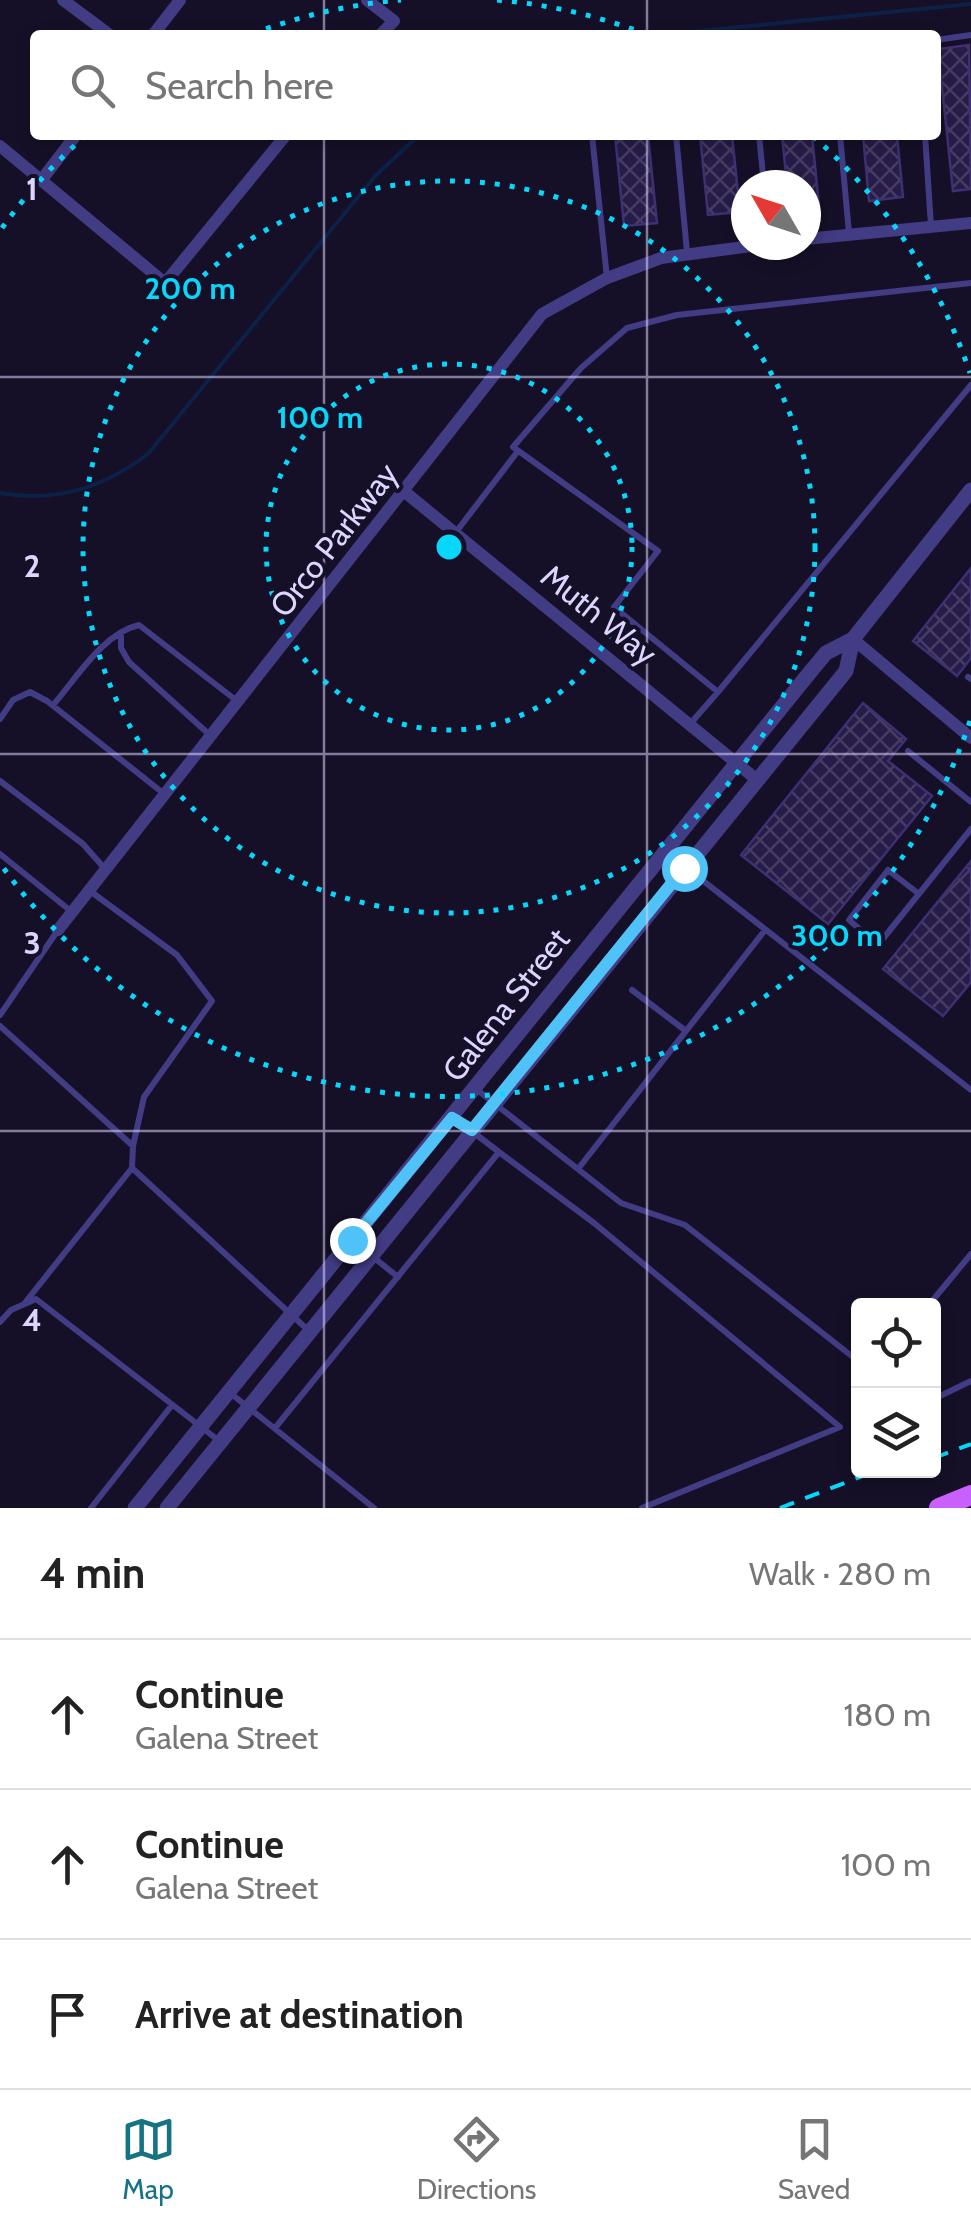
<!DOCTYPE html>
<html lang="en">
<head>
<meta charset="utf-8">
<style>
  body { margin:0; font-family:Cabin,sans-serif; background:#f2f2f2; color:#222 }
  .controls { position:absolute; right:30px; bottom:30px; display:grid; overflow:hidden; border-radius:10px; box-shadow:0 5px 15px #0003 }
  .controls button { width:90px; height:90px; display:grid; place-items:center; padding:0; border:0; border-bottom:2px solid #e0e0e0; background:#fff; color:#222; font:50px sans-serif }
  .compass { position:absolute; left:731px; top:170px; width:90px; height:90px; border-radius:50%; background:#fff; box-shadow:0 5px 15px #0003; rotate:309deg }
  .stop { position:absolute; width:30px; height:30px; margin:-22px; border:8px solid #4fc3f7; border-radius:50%; background:#fff }
  .stop.end { background:#4fc3f7; border-color:#fff; box-shadow:0 2px 10px #0008 }
  .list { margin:0; padding:0; list-style:none }
  h2 { display:flex; justify-content:space-between; align-items:center; height:130px; margin:0; padding:0 40px; font-size:42px }
  h2 small { font-size:32px; font-weight:400; color:#767676 }
  .list li { display:grid; grid-template-columns:65px 1fr auto; gap:30px; align-items:center; box-sizing:border-box; height:150px; padding:0 40px; border-top:2px solid #e0e0e0 }
  .list b { display:block; font-size:38px; white-space:nowrap }
  .list p { margin:0; font-size:32px; white-space:nowrap; color:#767676 }
  .list em { font-size:32px; font-style:normal; color:#767676 }
  .icon { flex:none; width:55px; height:55px; fill:none; stroke:currentColor; stroke-width:2; stroke-linecap:round; stroke-linejoin:round }
  .map { position:relative; flex:none; width:971px; height:1508px; overflow:hidden }
  .search { position:absolute; background:#fff; box-shadow:0 5px 15px #0003; left:30px; right:30px; top:30px; height:110px; display:flex; align-items:center; gap:25px; box-sizing:border-box; padding:0 35px; border-radius:10px; color:#767676; font-size:38px }
  .sheet { height:580px; background:#fff }
  nav { display:flex; justify-content:space-around; align-items:center; box-sizing:border-box; height:140px; border-top:2px solid #e0e0e0; background:#fff; font-size:28px; color:#767676 }
  nav a { display:grid; justify-items:center; gap:5px }
  nav .on { color:#157384 }
  .map>svg:first-child { display:block }
  .lines { fill:none; stroke-linecap:round; stroke-linejoin:round }
  .stream { stroke:#0d2048; stroke-width:4 }
  .building { fill:url(#building-cross-hatch); stroke:#3f2f73; stroke-width:2.5 }
  .service { stroke:#423c85; stroke-width:6 }
  .minor { stroke:#423c85; stroke-width:12 }
  .tertiary { stroke:#423c85; stroke-width:15 }
  .primary { stroke:#c95ffc; stroke-width:20 }
  .rail { stroke:#06d7fb; stroke-width:4; stroke-dasharray:15 12; stroke-linecap:butt }
  .route { stroke:#4fc3f7; stroke-width:12 }
  .grid { fill:none; stroke:#dcd6fe; stroke-width:2.5; stroke-opacity:0.55 }
  .ring { fill:none; stroke:#06d7fb; stroke-width:5; stroke-dasharray:5 10 }
  .labels { text-anchor:middle; stroke-width:8; stroke-linejoin:round; paint-order:stroke }
  .street-label { font-size:32px; fill:#dcd6fe; stroke:#151027 }
  .grid-label { font-size:32px; text-anchor:middle; font-weight:bold; fill:#dcd6fe; stroke:#151027; stroke-width:8; stroke-linejoin:round; paint-order:stroke }
  .centre { fill:#06d7fb; stroke:#151027; stroke-width:5 }
  .ring-label { font-size:30px; text-anchor:middle; font-weight:bold; fill:#06d7fb; stroke:#151027; stroke-width:8; stroke-linejoin:round; paint-order:stroke }
</style>
</head>
<body>
<div class="map">
<svg width="971" height="1508" viewBox="0 0 971 1508">
  <defs>
    <pattern id="building-cross-hatch" width="8" height="8" patternUnits="userSpaceOnUse" patternTransform="scale(2.5)"><rect width="8" height="8" fill="#271c47"/><path d="M0 0l8 8M0 8l8-8" fill="none" stroke="#463c63"/></pattern>
  </defs>
  <rect width="100%" height="100%" fill="#151027"/>
  <g class="lines">
    <path class="stream" d="M660 35 971 4
      M0 493C55 503 105 487 148 454L376 175 419 135"/>
  </g>
  <path class="building" d="M969 45 971 189 953 191 938 49Z
    M615 135H648L657 223 624 226Z
    M700 135H732L740 212 708 215Z
    M782 135H812L819 206 806 207V185H787Z
    M863 135H897L903 197 869 201Z
    M971 568V658L957 676 913 641Z
    M863 703 906 739 888 761 932 796 828 924 741 855Z
    M971 861V982L943 1016 883 969Z"/>
  <g class="lines">
    <path class="service" d="M936 40 971 35
      M592 135 607 278
      M676 135 687 252
      M759 135 764 185
      M840 135 849 233
      M925 135 931 226
      M971 283 677 315 627 328 581 368 513 447 658 551 614 607 718 692 971 385
      M456 532 518 451
      M121 633V648L129 662 212 737
      M968 677 971 679
      M53 705C76 679 103 633 139 625L237 701
      M0 719 13 700 30 692 47 701 163 793
      M690 724 718 692
      M908 751 971 802
      M0 781 83 844 106 870
      M665 851 971 1090
      M0 854 72 912
      M90 891 177 955 212 1001 144 1097 133 1146
      M919 894 888 870 849 920 878 945 971 829
      M632 990 686 1031
      M0 1015 58 930
      M0 1026 133 1146 132 1168
      M476 1089 621 1203 685 1225 858 1361
      M499 1152 594 1223 840 1427 642 1508
      M578 1169 765 930
      M352 1240 398 1277
      M24 1304 132 1168 309 1331
      M928 1306 971 1254
      M0 1322 11 1310 36 1299 218 1440
      M229 1392 374 1508
      M934 1399 971 1381
      M275 1428 499 1152 453 1117
      M91 1508 172 1405"/>
    <path class="minor" d="M63 0 110 35
      M367 0 394 21 380 35
      M153 35 180 0
      M0 146 165 283 286 135
      M43 178 76 135
      M806 239 971 223
      M406 493 756 779
      M853 639 971 738
      M58 930 542 314 607 278 661 258 759 245"/>
    <path class="tertiary" d="M135 1508 811 671 826 653 853 639 971 490
      M167 1508 846 671 853 639"/>
    <path class="primary" d="M939 1508 971 1495"/>
    <path class="rail" d="M934 1458 971 1444
      M780 1508 878 1470"/>
  </g>
  <g class="lines">
    <path class="route" d="M352 1240 452 1118 472 1130 684 868"/>
  </g>
  <path class="grid" d="M324 0V35M647 0V35M324 135V1508M647 135V1508M0 377H971M0 754H971M0 1131H971"/>
  <g class="ring">
    <circle cx="449" cy="547" r="183"/>
    <circle cx="449" cy="547" r="366"/>
    <path d="M970 721A549 549 0 0 1 2 866M2 228A549 549 0 0 1 85 136M252 34A549 549 0 0 1 401 0M497 0A549 549 0 0 1 646 34M813 136A549 549 0 0 1 970 373"/>
  </g>
  <g class="labels">
    <g class="street-label">
      <text transform="translate(334 540) rotate(-52)" y="11">Orco Parkway</text>
      <text transform="translate(599 615) rotate(39)" y="11">Muth Way</text>
      <text transform="translate(506 1005) rotate(-52)" y="11">Galena Street</text>
    </g>
  </g>
  <g class="grid-label">
    <text x="32" y="200">1</text>
    <text x="32" y="577">2</text>
    <text x="32" y="954">3</text>
    <text x="32" y="1331">4</text>
  </g>
  <circle cx="449" cy="547" r="15" class="centre"/>
  <g class="ring-label">
    <text x="190" y="299">200 m</text>
    <text x="320" y="428">100 m</text>
    <text x="837" y="946">300 m</text>
  </g>
</svg>
<div class="controls">
<button><svg class="icon" aria-label="locate" viewBox="0 0 24 24"><circle cx="12" cy="12" r="6"/><path d="M12 2v4M12 18v4M2 12h4M18 12h4"/></svg></button>
<button><svg class="icon" aria-label="layers" viewBox="0 0 24 24"><path d="M12 4l9 5-9 5-9-5zM3 14l9 5 9-5"/></svg></button>
</div>
<svg class="compass" viewBox="-18 -18 36 36"><path d="M0-13l5 13h-10z" fill="#e53935"/><path d="M0 13l5-13h-10z" fill="#767676"/></svg>
<div class="stop" style="left:684px;top:868px"></div>
<div class="stop end" style="left:352px;top:1240px"></div>
<div class="search"><svg class="icon" aria-label="search" viewBox="0 0 24 24"><circle cx="10" cy="10" r="6"/><path d="M15 15l6 6"/></svg>Search here</div>
</div>
<section class="sheet">
<h2>4 min<small>Walk · 280 m</small></h2>
<ul class="list">
<li><svg class="icon" aria-label="ahead" viewBox="0 0 24 24"><path d="M12 20V5M6 11l6-6 6 6"/></svg><div><b>Continue</b><p>Galena Street</p></div><em>180 m</em></li>
<li><svg class="icon" aria-label="ahead" viewBox="0 0 24 24"><path d="M12 20V5M6 11l6-6 6 6"/></svg><div><b>Continue</b><p>Galena Street</p></div><em>100 m</em></li>
<li><svg class="icon" aria-label="arrive" viewBox="0 0 24 24"><path d="M6 21V4h12l-3 4 3 4H6"/></svg><div><b>Arrive at destination</b></div></li>
</ul>
</section>
<nav>
<a class="on"><svg class="icon" aria-label="map" viewBox="0 0 24 24"><path d="M3 6l6-2 6 2 6-2v14l-6 2-6-2-6 2zM9 4v14M15 6v14"/></svg>Map</a>
<a><svg class="icon" aria-label="directions" viewBox="0 0 24 24"><path d="M12 3l9 9-9 9-9-9zM9 14v-3h6M13 9l2 2-2 2"/></svg>Directions</a>
<a><svg class="icon" aria-label="saved" viewBox="0 0 24 24"><path d="M7 4h10v16l-5-4-5 4z"/></svg>Saved</a>
</nav>
</body>
</html>
